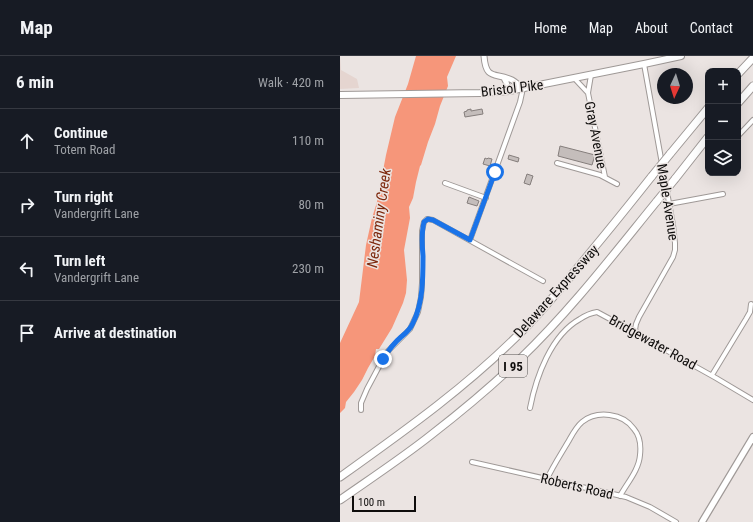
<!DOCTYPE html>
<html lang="en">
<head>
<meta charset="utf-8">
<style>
  body { margin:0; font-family:"Roboto Condensed",sans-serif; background:#242831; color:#f1f3f6 }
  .controls { position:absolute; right:12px; top:12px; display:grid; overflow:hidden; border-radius:8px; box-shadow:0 4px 16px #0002 }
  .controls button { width:36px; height:36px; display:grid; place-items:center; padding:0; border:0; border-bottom:1px solid #363941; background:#171b24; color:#f1f3f6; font:20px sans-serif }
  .compass { position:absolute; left:317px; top:12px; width:36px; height:36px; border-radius:50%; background:#171b24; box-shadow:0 4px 16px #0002; rotate:184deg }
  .scale { position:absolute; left:12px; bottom:10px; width:64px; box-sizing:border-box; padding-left:4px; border:2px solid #0f0d0c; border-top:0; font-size:11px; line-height:14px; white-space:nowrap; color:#0f0d0c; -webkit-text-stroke:3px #ebe4e2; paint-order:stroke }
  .stop { position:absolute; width:12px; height:12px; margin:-9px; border:3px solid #1a73e8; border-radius:50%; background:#fff }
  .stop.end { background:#1a73e8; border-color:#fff; box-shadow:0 1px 4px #0008 }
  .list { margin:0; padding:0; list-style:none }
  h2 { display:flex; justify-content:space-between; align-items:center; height:52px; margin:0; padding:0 16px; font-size:17px }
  h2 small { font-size:13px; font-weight:400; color:#9ea1a6 }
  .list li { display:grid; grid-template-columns:26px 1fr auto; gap:12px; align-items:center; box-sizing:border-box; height:64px; padding:0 16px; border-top:1px solid #363941 }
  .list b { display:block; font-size:15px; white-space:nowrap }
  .list p { margin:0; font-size:13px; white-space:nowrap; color:#9ea1a6 }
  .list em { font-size:13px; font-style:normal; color:#9ea1a6 }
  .icon { flex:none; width:22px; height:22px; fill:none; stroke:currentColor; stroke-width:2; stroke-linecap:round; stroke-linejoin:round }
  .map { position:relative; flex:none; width:413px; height:466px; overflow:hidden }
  header { display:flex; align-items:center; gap:24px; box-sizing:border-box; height:56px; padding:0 20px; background:#171b24; border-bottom:1px solid #363941 }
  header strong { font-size:19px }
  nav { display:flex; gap:22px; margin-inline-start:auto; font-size:14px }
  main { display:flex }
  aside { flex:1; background:#171b24 }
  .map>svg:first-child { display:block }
  .built { fill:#e5d5d0 }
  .water { fill:#f6967a }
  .building { fill:#c4bdbb; stroke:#857e7c }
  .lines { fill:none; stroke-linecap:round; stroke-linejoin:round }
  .minor-casing { stroke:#9f9997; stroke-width:6 }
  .tertiary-casing { stroke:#9f9997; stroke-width:7 }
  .secondary-casing { stroke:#9f9997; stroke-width:8 }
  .primary-casing { stroke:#9f9997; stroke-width:8 }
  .motorway-casing { stroke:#9f9997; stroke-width:9 }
  .minor { stroke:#fff; stroke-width:4 }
  .tertiary { stroke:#fff; stroke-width:5 }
  .secondary { stroke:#fff; stroke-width:5.5 }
  .primary { stroke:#fff; stroke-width:6 }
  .motorway { stroke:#fff; stroke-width:7 }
  .motorway-bridge-casing { stroke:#9f9997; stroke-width:9; stroke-linecap:butt }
  .motorway-bridge { stroke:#fff; stroke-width:7 }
  .route { stroke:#1a73e8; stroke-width:5 }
  .labels { text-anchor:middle; stroke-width:3; stroke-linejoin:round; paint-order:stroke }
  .shield { fill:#ebe4e2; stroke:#514e4c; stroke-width:1 }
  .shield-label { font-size:13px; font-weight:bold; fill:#0f0d0c }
  .street-label { font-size:14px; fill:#0f0d0c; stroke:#ebe4e2 }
  .water-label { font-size:15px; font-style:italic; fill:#7d280d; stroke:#ebe4e2 }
</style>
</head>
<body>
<header>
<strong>Map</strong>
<nav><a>Home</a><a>Map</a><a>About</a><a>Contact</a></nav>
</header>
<main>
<aside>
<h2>6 min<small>Walk · 420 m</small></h2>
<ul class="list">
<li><svg class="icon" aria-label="ahead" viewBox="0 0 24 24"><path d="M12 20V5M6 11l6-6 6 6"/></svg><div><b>Continue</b><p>Totem Road</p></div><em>110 m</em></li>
<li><svg class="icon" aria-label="right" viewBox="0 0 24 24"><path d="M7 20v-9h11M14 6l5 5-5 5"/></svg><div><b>Turn right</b><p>Vandergrift Lane</p></div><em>80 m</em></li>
<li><svg class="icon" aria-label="left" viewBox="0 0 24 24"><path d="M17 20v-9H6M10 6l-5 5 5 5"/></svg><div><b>Turn left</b><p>Vandergrift Lane</p></div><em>230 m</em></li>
<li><svg class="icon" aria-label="arrive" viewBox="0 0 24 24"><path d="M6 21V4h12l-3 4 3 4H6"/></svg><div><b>Arrive at destination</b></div></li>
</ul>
</aside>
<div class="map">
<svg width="413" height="466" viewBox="0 0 413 466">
  <rect width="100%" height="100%" fill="#ebe4e2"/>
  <path class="built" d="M0 0 1 14 17 23 19 32 0 33Z"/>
  <path class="water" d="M76 0H116L107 21 108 30 100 50 95 68 88 86 81 109 80 110 76 126 73 142 69 151 70 162 64 194 67 224 66 237 63 247 52 272 39 293H36L35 300 28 312 22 324 14 336 6 346 5 352 0 357V287L19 246 26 189 32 162 37 146 46 99 55 61 68 28Z"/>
  <path class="building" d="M131 53V55L142 53 143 58 125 61 124 56 127 55V54Z
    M220 90 255 99 252 109 218 100Z
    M169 99 179 102 178 106 168 103Z
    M145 102 147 103 148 102 152 103 150 110 143 108Z
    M187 118 193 120 190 129 184 127Z
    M129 141 139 145 137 150 127 147Z"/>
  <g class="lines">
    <g class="minor-casing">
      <path id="minor" d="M251 19 248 37 265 121
        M234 22 248 37
        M398 80 413 64
        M217 107 260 119 277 128
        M105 127 146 142
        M329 148 383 138
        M130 184 180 46 183 32
        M295 274 296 268 299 261 333 201 335 194V187L333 169 304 8
        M372 319 406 263 410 256 411 248
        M190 352C196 321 211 279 240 263 246 259 251 257 257 256L283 270 295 274 299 279 376 322 413 344
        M21 354V347L27 333 43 303 48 295 70 273 78 256 81 241 82 227V175L84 166 87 163 93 164 203 225
        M132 406 286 441 310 451 336 466
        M207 423C213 410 221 398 228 386 232 379 236 371 242 366 257 354 283 357 294 373 300 380 301 390 300 399 299 414 287 427 280 440"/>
    </g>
    <g class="tertiary-casing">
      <path id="tertiary" d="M144 0C146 25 155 16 172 24 176 26 179 30 183 32
        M164 22 166 26 169 35"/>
    </g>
    <g class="secondary-casing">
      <path id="secondary" d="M362 466 413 381"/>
    </g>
    <g class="primary-casing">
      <path id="primary" d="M0 39 140 37 169 35 304 8 341 0"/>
    </g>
    <g class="motorway-casing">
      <path id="motorway" d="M398 18 413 2
        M398 47 413 30
        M330 98 368 52
        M335 123 368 81
        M0 421C66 374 132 327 188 269 211 245 232 219 253 193 273 169 293 144 312 120
        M0 444C30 423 62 402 91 379 122 355 152 330 180 303 231 254 273 199 317 145"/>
    </g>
    <use href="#minor" class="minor"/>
    <use href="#tertiary" class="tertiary"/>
    <use href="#secondary" class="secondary"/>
    <use href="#primary" class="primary"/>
    <use href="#motorway" class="motorway"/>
    <g class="motorway-bridge-casing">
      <path id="motorway-bridge" d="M312 120 330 98
        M317 145 335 123"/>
    </g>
    <use href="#motorway-bridge" class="motorway-bridge"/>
  </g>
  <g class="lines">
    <path class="route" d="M43 303C48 295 54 287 61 281 66 277 70 274 73 267 83 247 83 223 83 200 82 189 81 178 84 166L88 163 93 164 130 184 155 116"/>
  </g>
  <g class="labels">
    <rect class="shield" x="159" y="299" width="28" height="22" rx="3"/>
    <g class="shield-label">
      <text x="173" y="315">I 95</text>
    </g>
    <g class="street-label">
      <text transform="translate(172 32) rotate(-7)" y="5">Bristol Pike</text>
      <text transform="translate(256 79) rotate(79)" y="5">Gray Avenue</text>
      <text transform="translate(328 146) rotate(81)" y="5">Maple Avenue</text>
      <text transform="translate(216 235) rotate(-48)" y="5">Delaware Expressway</text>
      <text transform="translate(313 286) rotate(29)" y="5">Bridgewater Road</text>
      <text transform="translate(237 430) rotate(13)" y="5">Roberts Road</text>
    </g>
    <g class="water-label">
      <text transform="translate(39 162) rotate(-82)" y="5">Neshaminy Creek</text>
    </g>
  </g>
</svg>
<div class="controls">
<button>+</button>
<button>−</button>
<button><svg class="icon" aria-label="layers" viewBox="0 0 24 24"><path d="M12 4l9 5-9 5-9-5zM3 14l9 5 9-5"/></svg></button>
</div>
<svg class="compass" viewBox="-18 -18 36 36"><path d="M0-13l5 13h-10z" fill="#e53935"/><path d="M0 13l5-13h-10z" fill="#9ea1a6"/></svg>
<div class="scale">100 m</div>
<div class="stop" style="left:155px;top:116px"></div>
<div class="stop end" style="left:43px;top:303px"></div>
</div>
</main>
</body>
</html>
